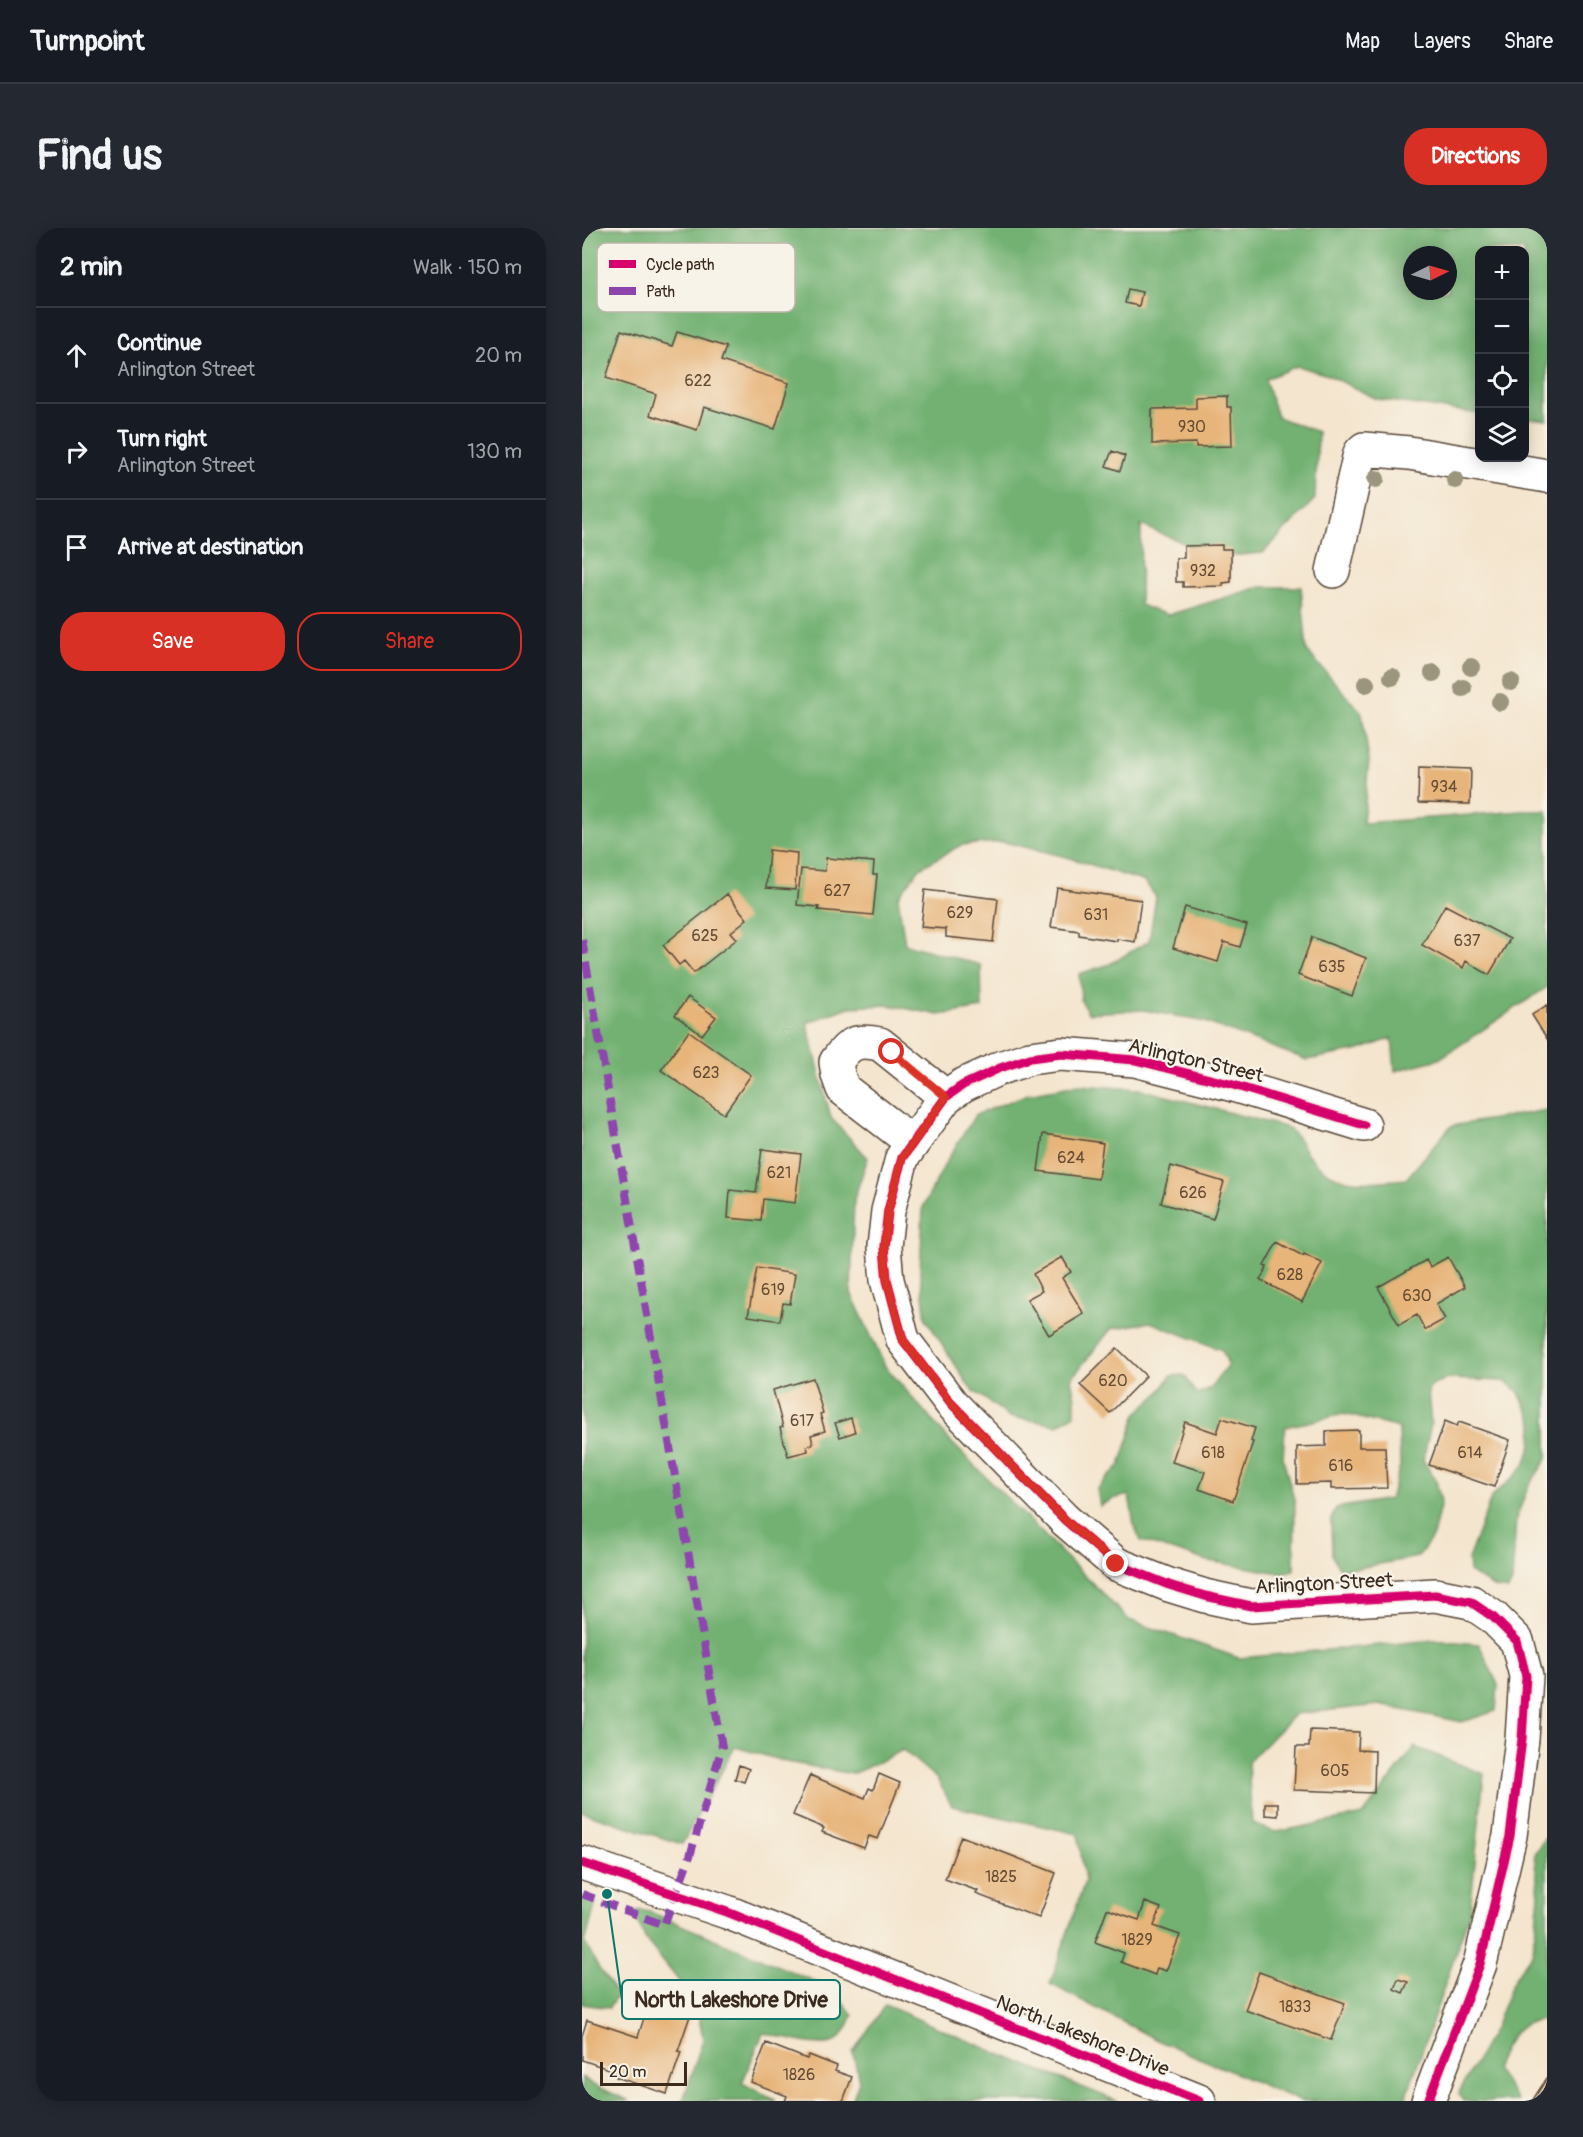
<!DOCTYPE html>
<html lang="en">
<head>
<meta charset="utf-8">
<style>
  body { margin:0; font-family:Pangolin,sans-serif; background:#242831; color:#f1f3f6 }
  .controls { position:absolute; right:18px; top:18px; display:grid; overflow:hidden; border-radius:12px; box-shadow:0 3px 15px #0003 }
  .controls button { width:54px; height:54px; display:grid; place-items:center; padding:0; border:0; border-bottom:2px solid #363941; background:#171b24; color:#f1f3f6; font:30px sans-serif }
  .compass { position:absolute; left:821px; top:18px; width:54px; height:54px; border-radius:50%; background:#171b24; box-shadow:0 3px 15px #0003; rotate:85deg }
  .scale { position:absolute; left:18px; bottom:15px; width:87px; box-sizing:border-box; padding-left:6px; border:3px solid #3b2a1e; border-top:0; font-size:16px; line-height:21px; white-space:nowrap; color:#3b2a1e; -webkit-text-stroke:4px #f7f3e8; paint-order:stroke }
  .stop { position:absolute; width:18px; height:18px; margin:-14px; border:4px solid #d93025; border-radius:50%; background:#fff }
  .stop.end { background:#d93025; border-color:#fff; box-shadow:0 2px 6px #0008 }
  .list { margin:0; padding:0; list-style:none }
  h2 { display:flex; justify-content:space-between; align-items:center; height:78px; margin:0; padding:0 24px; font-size:26px }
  h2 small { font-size:20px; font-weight:400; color:#9ea1a6 }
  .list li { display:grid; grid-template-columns:39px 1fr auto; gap:18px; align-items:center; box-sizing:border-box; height:96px; padding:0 24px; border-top:2px solid #363941 }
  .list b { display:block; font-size:22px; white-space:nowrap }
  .list p { margin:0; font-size:20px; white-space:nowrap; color:#9ea1a6 }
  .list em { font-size:20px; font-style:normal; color:#9ea1a6 }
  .actions { display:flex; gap:12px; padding:18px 24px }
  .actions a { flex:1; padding:14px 0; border:2px solid #d93025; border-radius:24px; text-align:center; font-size:21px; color:#d93025 }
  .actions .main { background:#d93025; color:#fff }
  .icon { flex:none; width:33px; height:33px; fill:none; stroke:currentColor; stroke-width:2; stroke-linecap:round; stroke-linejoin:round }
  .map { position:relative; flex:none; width:965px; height:1873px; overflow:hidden; border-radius:24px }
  header { display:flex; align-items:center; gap:36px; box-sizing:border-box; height:84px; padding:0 30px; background:#171b24; border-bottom:2px solid #363941 }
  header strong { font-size:28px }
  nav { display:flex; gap:33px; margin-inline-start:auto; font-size:21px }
  .intro { display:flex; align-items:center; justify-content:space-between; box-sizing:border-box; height:144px; padding:0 36px }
  h1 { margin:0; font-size:42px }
  .button { padding:15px 27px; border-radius:24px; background:#d93025; color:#fff; font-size:21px; font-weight:700 }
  main { display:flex; gap:36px; padding:0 36px }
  aside { flex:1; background:#171b24; border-radius:24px; box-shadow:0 3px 15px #0003 }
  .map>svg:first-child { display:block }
  .forest { fill:#72b172; stroke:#566e48; stroke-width:1.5; fill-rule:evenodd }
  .building { fill:#e7b479 }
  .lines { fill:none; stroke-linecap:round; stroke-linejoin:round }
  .minor-casing { stroke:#574638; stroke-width:36 }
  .minor { stroke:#fff; stroke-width:33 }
  .quiet { stroke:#8e44ad; stroke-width:8; stroke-dasharray:15 8; stroke-linecap:butt }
  .cycleway-casing { stroke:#f7f3e8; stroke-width:13 }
  .cycleway { stroke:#d6006c; stroke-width:9 }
  .tree { fill:#9a957c }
  .route { stroke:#d93025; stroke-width:8 }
  .labels { text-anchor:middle; stroke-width:4.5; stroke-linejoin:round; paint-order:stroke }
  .number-label { font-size:16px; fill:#664c35 }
  .street-label { font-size:20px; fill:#3b2a1e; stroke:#f7f3e8 }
  .key { fill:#f7f3e8; stroke:#bfb7ab; stroke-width:1.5 }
  .key-label { font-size:16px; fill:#3b2a1e }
  .leader { fill:none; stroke:#0f766e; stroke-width:2 }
  .callout-dot { fill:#0f766e; stroke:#f7f3e8; stroke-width:2 }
  .callout { fill:#f7f3e8; stroke:#0f766e; stroke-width:2 }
  .callout-label { font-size:21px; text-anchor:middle; font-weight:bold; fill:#3b2a1e }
</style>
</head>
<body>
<header>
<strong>Turnpoint</strong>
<nav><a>Map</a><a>Layers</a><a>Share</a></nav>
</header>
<div class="intro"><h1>Find us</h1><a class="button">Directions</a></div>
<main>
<aside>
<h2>2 min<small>Walk · 150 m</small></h2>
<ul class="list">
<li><svg class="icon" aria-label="ahead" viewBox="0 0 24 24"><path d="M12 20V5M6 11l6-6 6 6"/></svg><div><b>Continue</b><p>Arlington Street</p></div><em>20 m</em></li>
<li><svg class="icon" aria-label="right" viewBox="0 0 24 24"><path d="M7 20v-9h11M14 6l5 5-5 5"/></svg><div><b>Turn right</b><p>Arlington Street</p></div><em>130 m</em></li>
<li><svg class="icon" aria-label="arrive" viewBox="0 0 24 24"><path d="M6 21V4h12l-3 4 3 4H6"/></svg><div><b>Arrive at destination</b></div></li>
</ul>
<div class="actions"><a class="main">Save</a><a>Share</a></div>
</aside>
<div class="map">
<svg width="965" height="1873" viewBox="0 0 965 1873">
  <rect width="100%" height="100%" fill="#f7f3e8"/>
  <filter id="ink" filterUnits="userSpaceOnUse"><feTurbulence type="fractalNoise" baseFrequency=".0167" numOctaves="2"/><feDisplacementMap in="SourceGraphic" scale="12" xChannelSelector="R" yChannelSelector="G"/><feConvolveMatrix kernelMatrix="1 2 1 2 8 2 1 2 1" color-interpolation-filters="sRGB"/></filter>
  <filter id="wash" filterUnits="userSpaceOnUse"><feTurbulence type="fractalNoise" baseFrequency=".008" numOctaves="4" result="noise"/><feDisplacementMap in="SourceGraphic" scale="24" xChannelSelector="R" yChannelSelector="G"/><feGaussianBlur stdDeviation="1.35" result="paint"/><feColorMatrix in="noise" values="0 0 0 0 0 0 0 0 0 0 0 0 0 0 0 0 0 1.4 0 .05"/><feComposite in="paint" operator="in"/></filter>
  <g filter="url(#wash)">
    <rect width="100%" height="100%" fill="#f4e5ce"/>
    <path class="forest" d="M0 0H965V192L943 190 942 22H897V186L795 171 746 147 715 138 683 151 695 189 736 204 733 271 681 325 635 329 559 297 558 377 586 387 678 359H719L725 423 780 485 787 533 781 595 941 583H965V759L857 831 813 843 810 810 778 822 725 832 623 794 562 782 506 785 499 772 497 746 528 736 567 713 574 669 563 654 485 629 422 614 379 617 338 640 316 669 323 716 399 737 400 780 357 787 307 777 267 779 225 795 249 890 286 930 272 971 269 1065 303 1138 368 1213 547 1392 657 1430 852 1412 897 1416 916 1457 914 1483 880 1494 797 1477 713 1486 666 1534 670 1596 694 1604 781 1587 833 1519 902 1546 888 1683 823 1873H718L575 1812 468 1756 503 1653 496 1606 370 1578 355 1551 321 1522 271 1546 205 1534 153 1519 100 1616 0 1584ZM830 27H866V63H830Z
      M495 857 558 861 706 900C718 908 719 919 728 929 755 961 787 954 824 951L869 898 965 882V1231L946 1259 934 1291 930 1354 926 1362 913 1360 887 1344 886 1331 910 1268 936 1245 944 1234 950 1216 951 1194 936 1163 922 1153 866 1151 851 1156 846 1163 849 1196 841 1232 854 1253 859 1274 851 1308 836 1329 776 1340 758 1341 750 1328 749 1292 754 1280 808 1271 818 1238 817 1200 762 1186 703 1199 701 1230 713 1275 712 1342 698 1345 626 1333 559 1313 552 1297 547 1267 531 1271 518 1278 515 1261 538 1237 555 1185 577 1165 589 1148 602 1147 615 1166 629 1160 646 1136 640 1122 568 1094 529 1101 489 1151 493 1170V1186L476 1197 428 1189 388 1160 344 1091 338 1044 341 979 364 934 393 887 446 866Z
      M962 1611H965V1792C930 1793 925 1814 913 1841L936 1873H881L876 1866 913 1799 932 1751 951 1724 957 1667 952 1626Z
      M0 1669 14 1674 3 1715 16 1739 35 1767 27 1780 0 1776Z
      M58 1682 68 1684 251 1761 271 1787C267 1796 262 1809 252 1814 235 1821 199 1808 181 1805L160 1855 193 1872V1873H101L121 1811 114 1774 64 1712 52 1685Z
      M303 1777 429 1831 535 1873H270L277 1853 271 1824Z
      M0 1849 13 1858 48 1873H0Z"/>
    <g id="blocks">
      <path class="building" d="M546 61 560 64 557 78 543 75Z
        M39 102 90 118 95 104 144 119 139 133 207 155 193 201 122 179 115 202 68 187 74 166 24 150Z
        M645 168V179H649L650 218 614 219V215L570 216V181L614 180V169Z
        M530 223 543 228 538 243 524 238Z
        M640 317V321H649V354L641 355V358L601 359V354H594V330H602V318Z
        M837 539 889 541 888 576 836 575Z
        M187 622 215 625 213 662 184 660Z
        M244 630 292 634 291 647H295L291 687 236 682 237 679 215 677 219 641 243 643Z
        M475 660 559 672 553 714 535 711V713L497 707V703L469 699Z
        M343 662 416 671 411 714 364 709V701L339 699Z
        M145 666 165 691 149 704 155 711 112 745 102 733 97 737 81 717Z
        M863 677 928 711 907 747 884 733 881 740 840 717Z
        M603 679 665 697 658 719 642 714 636 734 591 720Z
        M730 709 784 730 770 768 716 747Z
        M106 769 134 789 120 807 93 787Z
        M965 777V811L950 787Z
        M107 803 169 847 142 886 79 842Z
        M461 906 521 915 516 951 456 943Z
        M180 921 219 926 213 975 181 971 179 993 146 990 148 962 174 965Z
        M589 938 642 954 631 991 579 975Z
        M695 1014 721 1028 722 1026 740 1035 720 1074 678 1052 685 1039 682 1038Z
        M480 1029 489 1044 480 1050 502 1086 467 1107 445 1071 460 1063 451 1046Z
        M866 1029 883 1059 854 1076 863 1091 843 1102 835 1087 817 1097 796 1059 844 1032 848 1039Z
        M175 1040 213 1046 208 1076 201 1075 198 1093 166 1088Z
        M535 1120 564 1148 528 1185 498 1157Z
        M231 1150 241 1185 238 1186 243 1203 229 1207 231 1216 225 1218 226 1223 206 1228 198 1200 201 1199 191 1162Z
        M269 1190 273 1204 258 1209 253 1195Z
        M640 1190 673 1200 669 1213 671 1214 651 1273 617 1261 623 1244 590 1234 603 1194 635 1205Z
        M863 1193 875 1198 877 1194 928 1212 912 1259 847 1237Z
        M777 1202V1219H803L805 1260 749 1261V1255L715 1256V1219L744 1218V1203Z
        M728 1502 777 1504 776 1522 793 1523 792 1565 712 1562 714 1519H727Z
        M157 1537 167 1541 162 1554 153 1551Z
        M297 1546 318 1555 296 1611 287 1608 282 1620 240 1604 242 1600 211 1587 228 1547 283 1570 287 1560 291 1562Z
        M683 1575H696V1588L683 1587Z
        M379 1608 474 1645 457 1690 394 1666 396 1663 363 1651Z
        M563 1674 579 1680 572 1698 598 1707 584 1743 575 1740 573 1747 539 1734 542 1725 513 1714 525 1681 557 1692Z
        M677 1744 763 1775 749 1812 663 1782Z
        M816 1751 826 1754 821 1765 812 1761Z
        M67 1774 108 1788 96 1823 99 1824 85 1866 34 1849 35 1844 0 1832V1808L5 1792 56 1809Z
        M184 1815 225 1831 227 1827 255 1838 253 1843 270 1849 261 1873H203L205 1868 169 1854Z
        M965 1850V1873H950Z"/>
    </g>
  </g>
  <g filter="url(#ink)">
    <use href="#blocks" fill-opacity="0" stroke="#574638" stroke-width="1.5"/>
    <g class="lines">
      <g class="minor-casing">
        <path id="minor" d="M751 343 778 225 782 221 827 225 965 248
          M782 897 648 856 553 832 479 826 448 830 418 840 381 857 364 869 320 930 306 983 302 1019 305 1052 321 1112 369 1175 483 1292 534 1336 587 1357 623 1368 669 1378 853 1367 889 1374 911 1389 935 1413 944 1448 940 1511 928 1608 898 1736 846 1873
          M331 915 261 861 256 847 254 834C267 815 274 811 298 816L364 869
          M0 1635 145 1684 617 1873"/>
      </g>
      <use href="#minor" class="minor"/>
      <path class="quiet" d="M0 712 140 1519 108 1628 82 1697 0 1666"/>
      <g class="cycleway-casing">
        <path id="cycleway" d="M782 897 648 856 553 832 479 826 448 830 418 840 381 857 364 869 320 930 306 983 302 1019 305 1052 321 1112 369 1175 483 1292 534 1336 587 1357 623 1368 669 1378 853 1367 889 1374 911 1389 935 1413 944 1448 940 1511 928 1608 898 1736 846 1873
          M0 1635 145 1684 617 1873"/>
      </g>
      <use href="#cycleway" class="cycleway"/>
    </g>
    <g class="tree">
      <circle cx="794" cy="251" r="9"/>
      <circle cx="873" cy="252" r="9"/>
      <circle cx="889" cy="439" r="9"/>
      <circle cx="851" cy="445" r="9"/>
      <circle cx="810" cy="449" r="9"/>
      <circle cx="929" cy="454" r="9"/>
      <circle cx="784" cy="456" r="9"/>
      <circle cx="881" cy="460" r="9"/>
      <circle cx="918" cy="474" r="9"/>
    </g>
  </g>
  <g class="lines" filter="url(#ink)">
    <path class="route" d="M310 824 364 869 320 930 306 983 302 1019 305 1052 321 1112 369 1175 483 1292 534 1336"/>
  </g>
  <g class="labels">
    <g class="number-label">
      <text x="116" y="158">622</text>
      <text x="610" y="204">930</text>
      <text x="621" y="348">932</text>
      <text x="862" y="564">934</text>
      <text x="255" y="668">627</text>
      <text x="378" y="690">629</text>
      <text x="514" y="692">631</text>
      <text x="123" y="713">625</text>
      <text x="885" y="718">637</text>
      <text x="750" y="744">635</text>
      <text x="124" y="850">623</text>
      <text x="489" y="935">624</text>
      <text x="197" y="950">621</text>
      <text x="611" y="970">626</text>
      <text x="708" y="1052">628</text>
      <text x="191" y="1067">619</text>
      <text x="835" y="1073">630</text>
      <text x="531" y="1158">620</text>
      <text x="220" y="1198">617</text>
      <text x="631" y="1230">618</text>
      <text x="888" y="1230">614</text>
      <text x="759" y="1243">616</text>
      <text x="753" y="1548">605</text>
      <text x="419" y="1654">1825</text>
      <text x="555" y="1717">1829</text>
      <text x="713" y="1784">1833</text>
      <text x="217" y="1852">1826</text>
    </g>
    <g class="street-label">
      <text transform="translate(614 832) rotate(13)" y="7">Arlington Street</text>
      <text transform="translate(742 1355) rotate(-3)" y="7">Arlington Street</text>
      <text transform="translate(501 1807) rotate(22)" y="7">North Lakeshore Drive</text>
    </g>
  </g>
  <rect x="15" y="15" width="198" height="69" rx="9" class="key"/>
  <rect x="27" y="32" width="27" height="8" fill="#d6006c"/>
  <rect x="27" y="59" width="27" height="8" fill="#8e44ad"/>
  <g class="key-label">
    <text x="64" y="42">Cycle path</text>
    <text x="64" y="69">Path</text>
  </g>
  <path class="leader" d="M25 1666L40 1772"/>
  <circle class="callout-dot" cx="25" cy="1666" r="6"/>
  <rect class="callout" x="40" y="1752" width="218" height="39" rx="6"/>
  <g class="callout-label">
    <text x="149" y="1779">North Lakeshore Drive</text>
  </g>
</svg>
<div class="controls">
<button>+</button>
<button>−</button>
<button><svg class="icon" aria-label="locate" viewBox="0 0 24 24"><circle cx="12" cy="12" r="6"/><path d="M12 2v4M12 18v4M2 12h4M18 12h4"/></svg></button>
<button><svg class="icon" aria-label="layers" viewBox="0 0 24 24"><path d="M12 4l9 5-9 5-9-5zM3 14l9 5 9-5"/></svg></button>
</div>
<svg class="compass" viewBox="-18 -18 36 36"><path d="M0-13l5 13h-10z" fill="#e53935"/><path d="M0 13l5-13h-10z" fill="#9ea1a6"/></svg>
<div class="scale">20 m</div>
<div class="stop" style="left:310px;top:824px"></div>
<div class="stop end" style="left:534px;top:1336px"></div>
</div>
</main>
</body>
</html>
